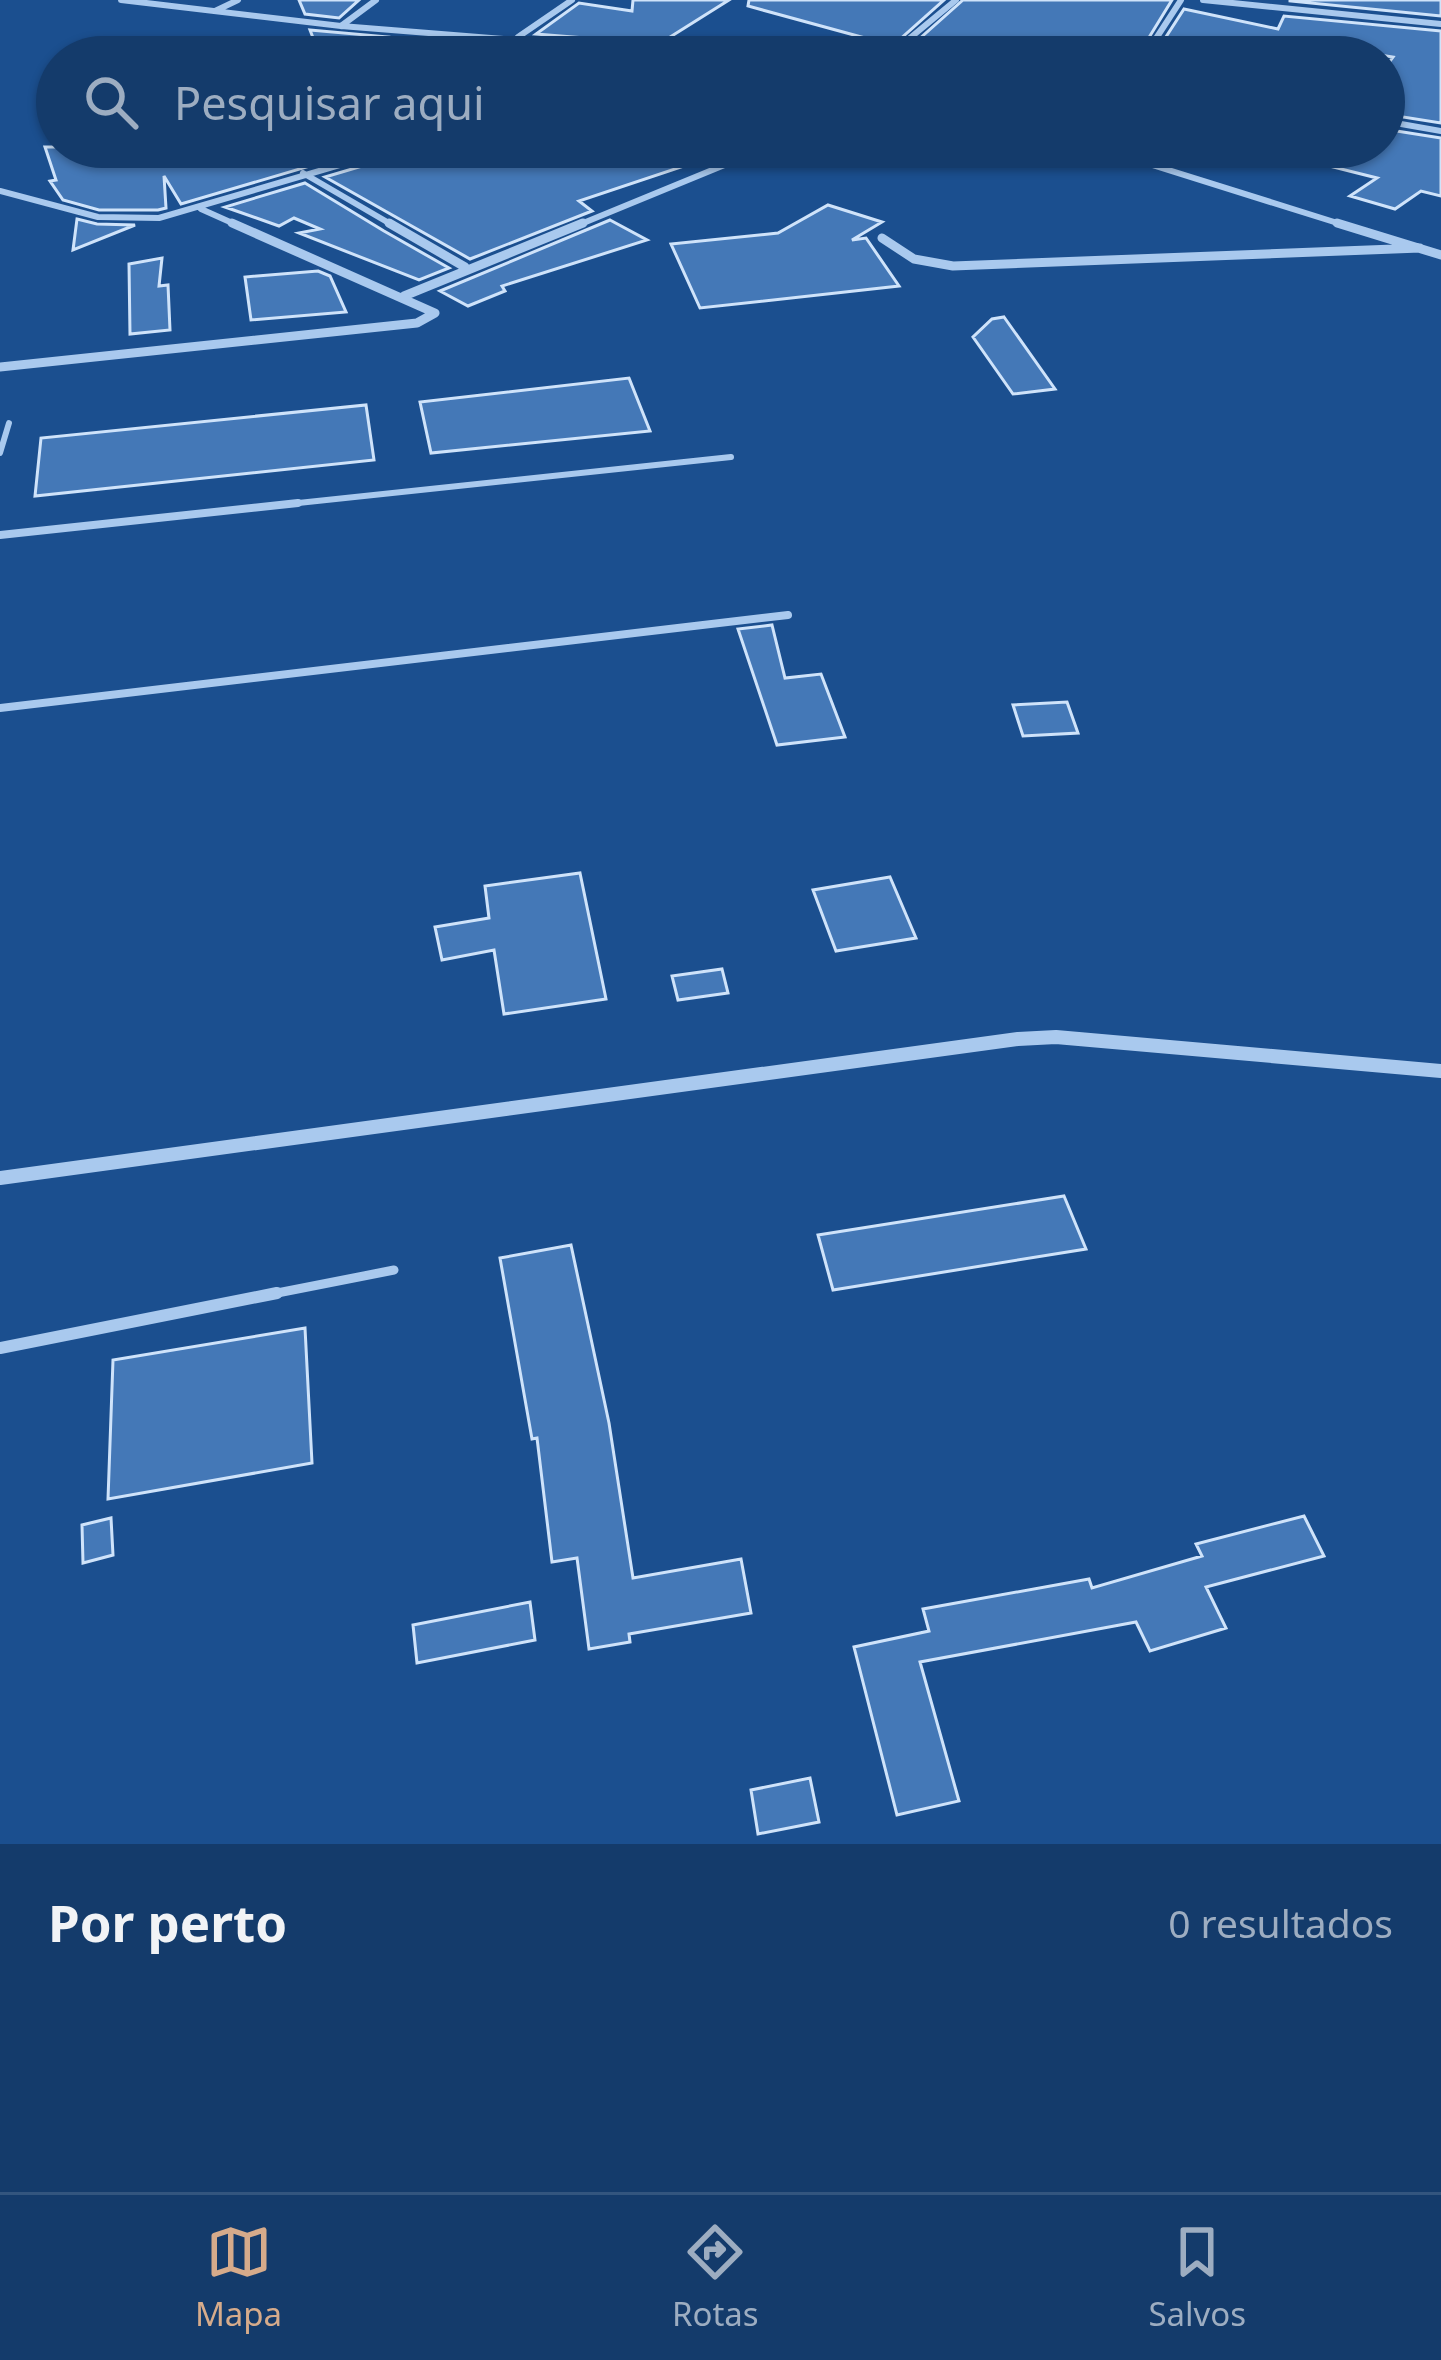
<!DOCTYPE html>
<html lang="pt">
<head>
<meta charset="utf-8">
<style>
  body { margin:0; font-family:"Noto Sans",sans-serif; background:#1d4271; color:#f1f3f6 }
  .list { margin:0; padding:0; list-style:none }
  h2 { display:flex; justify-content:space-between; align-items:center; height:156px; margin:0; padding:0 48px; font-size:51px }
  h2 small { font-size:39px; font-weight:400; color:#9dadc1 }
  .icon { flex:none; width:66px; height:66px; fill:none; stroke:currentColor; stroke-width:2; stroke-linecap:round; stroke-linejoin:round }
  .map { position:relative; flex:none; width:1441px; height:1844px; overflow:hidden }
  .search { position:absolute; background:#143b6b; box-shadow:0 3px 9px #0004; left:36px; right:36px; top:36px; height:132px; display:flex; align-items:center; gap:30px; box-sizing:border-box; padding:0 42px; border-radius:66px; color:#9dadc1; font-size:45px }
  .sheet { height:348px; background:#143b6b }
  nav { display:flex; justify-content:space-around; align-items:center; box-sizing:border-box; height:168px; border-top:3px solid #33557e; background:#143b6b; font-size:33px; color:#9dadc1 }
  nav a { display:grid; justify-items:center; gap:6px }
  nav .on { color:#d6ab8b }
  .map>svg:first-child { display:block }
  .building { fill:#4478b7; stroke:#cfe3fa; stroke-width:3 }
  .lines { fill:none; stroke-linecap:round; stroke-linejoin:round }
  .service-far3 { stroke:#a9c9ee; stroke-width:6 }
  .service-far2 { stroke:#a9c9ee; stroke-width:8 }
  .service-far1 { stroke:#a9c9ee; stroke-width:9 }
  .service { stroke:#a9c9ee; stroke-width:12 }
  .minor-far2 { stroke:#a9c9ee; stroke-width:6 }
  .minor-far1 { stroke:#a9c9ee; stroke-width:9 }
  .minor { stroke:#a9c9ee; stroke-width:14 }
</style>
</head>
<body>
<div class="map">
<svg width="1441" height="1844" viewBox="0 0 1441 1844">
  <rect width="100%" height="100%" fill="#1b4f8f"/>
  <path class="building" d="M299 0H359L339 18 305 14Z
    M633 0H729L659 44 536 34 579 3 632 11Z
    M749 0H944L880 57H845L876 41 748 6Z
    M963 0H1172L1137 57H899Z
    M1441 0V16L1290 1V0Z
    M1184 9 1278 29 1284 16 1441 31V123L1384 114V69L1393 57 1307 43 1291 57H1153Z
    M310 30 389 37V49L320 56Z
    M475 44 636 57H456Z
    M1384 129 1441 138V196L1421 191 1395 209 1350 196 1377 178 1333 167 1353 147H1384Z
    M45 147H374L181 204 164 176 166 208 158 210H99L63 200 50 181 56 180Z
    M408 147H729V151L579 201 592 211 470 259 325 177 403 154Z
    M305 183 384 231 449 268 419 280 299 233 320 229 294 218 279 226 225 207Z
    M828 205 882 222 852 240 866 238 899 286 700 308 671 244 778 233Z
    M77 219 97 224 135 225 73 250Z
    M610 220 647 240 502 286 505 291 468 306 440 291Z
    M162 258 159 286 168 285 170 330 130 334 129 264Z
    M318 271 330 276 346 312 251 320 245 277Z
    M1004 317 1055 389 1013 394 973 337 992 319Z
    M629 378 650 431 431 453 420 402Z
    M366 405 374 460 35 496 41 438Z
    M772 625 785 678 821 674 845 737 777 745 738 629Z
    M1067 702 1078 733 1023 736 1013 705Z
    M580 873 606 999 504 1014 494 950 442 960 435 927 489 918 485 886Z
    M890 877 916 938 836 951 813 890Z
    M722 969 728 993 678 1000 672 976Z
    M1064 1196 1086 1249 833 1290 818 1235Z
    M571 1245 609 1423 633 1578 741 1559 751 1613 629 1634 630 1642 589 1649 577 1558 552 1562 537 1438 532 1439 500 1258Z
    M305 1328 312 1463 108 1499 113 1360Z
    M1304 1516 1324 1556 1206 1587 1226 1628 1150 1651 1136 1622 920 1662 959 1801 897 1815 854 1647 929 1631 923 1609 1089 1579 1092 1588 1202 1556 1196 1544Z
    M111 1518 113 1555 83 1563 82 1525Z
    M530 1602 535 1640 417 1663 413 1625Z
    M810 1778 819 1822 758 1834 751 1790Z"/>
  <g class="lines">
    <path class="service-far3" d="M0 453 9 423
      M270 506 731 457"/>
    <path class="service-far2" d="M0 535 298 503
      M0 708 788 615"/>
    <path class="service-far1" d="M262 1296 394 1270"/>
    <path class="service" d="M0 1348 277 1293"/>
    <path class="minor-far2" d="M121 0 341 26 730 57
      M1203 0 1441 24
      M215 11 238 0
      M341 26 376 0
      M518 37 572 0
      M887 57 956 0
      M1144 57 1181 0
      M1384 121 1441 131
      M1095 147 1347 226
      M303 173 394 226
      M0 191 98 217 159 218 401 147
      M201 209 239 226
      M576 226 768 147"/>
    <path class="minor-far1" d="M389 223 465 267
      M1337 223 1441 255
      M882 238 914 259 953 266 1420 248
      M404 296 583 223
      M0 367 417 323 435 313 232 223"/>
    <path class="minor" d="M0 1178 1018 1039 1056 1037 1441 1071"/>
  </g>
</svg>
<div class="search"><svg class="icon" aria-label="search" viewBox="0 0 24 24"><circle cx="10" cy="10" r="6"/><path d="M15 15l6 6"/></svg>Pesquisar aqui</div>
</div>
<section class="sheet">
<h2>Por perto<small>0 resultados</small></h2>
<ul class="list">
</ul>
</section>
<nav>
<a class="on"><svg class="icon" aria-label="map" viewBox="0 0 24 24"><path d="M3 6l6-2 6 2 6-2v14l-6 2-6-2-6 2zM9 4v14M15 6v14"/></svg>Mapa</a>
<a><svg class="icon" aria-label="directions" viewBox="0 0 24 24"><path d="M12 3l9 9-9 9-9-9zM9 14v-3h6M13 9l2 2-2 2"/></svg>Rotas</a>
<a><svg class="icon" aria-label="saved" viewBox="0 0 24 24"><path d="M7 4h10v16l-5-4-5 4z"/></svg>Salvos</a>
</nav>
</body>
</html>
